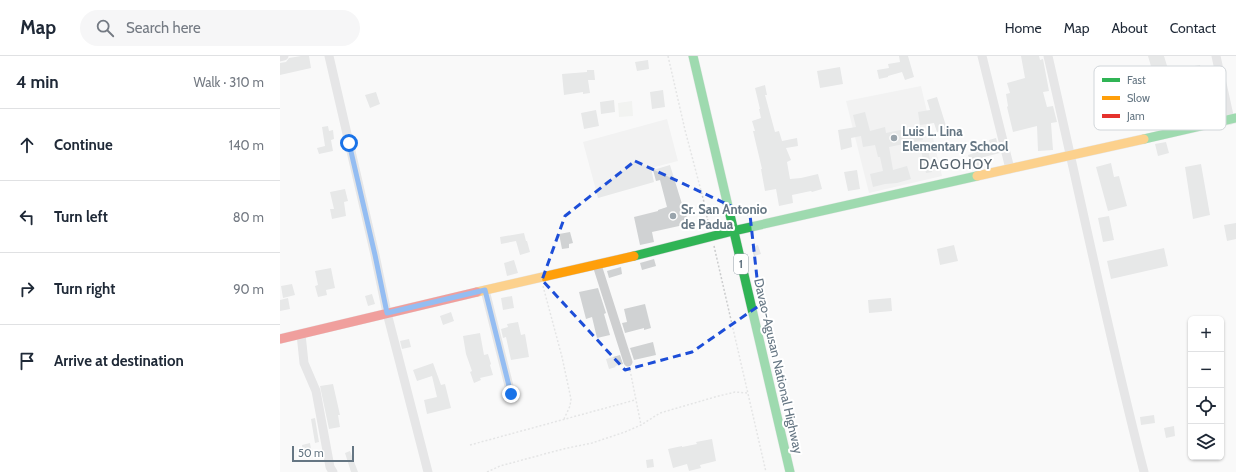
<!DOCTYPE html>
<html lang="en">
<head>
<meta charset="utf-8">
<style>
  body { margin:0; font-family:Cabin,sans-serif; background:#f6f6f7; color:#1f2937 }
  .controls { position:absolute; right:12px; bottom:12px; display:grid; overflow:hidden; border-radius:6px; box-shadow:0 1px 3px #0004 }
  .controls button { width:36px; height:36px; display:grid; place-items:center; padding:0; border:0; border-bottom:1px solid #e0e1e3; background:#fff; color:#1f2937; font:20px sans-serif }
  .scale { position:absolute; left:12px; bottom:10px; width:62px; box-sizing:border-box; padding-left:4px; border:2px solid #657683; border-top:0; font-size:11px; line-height:14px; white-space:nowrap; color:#657683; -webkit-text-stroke:3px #fff; paint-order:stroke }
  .stop { position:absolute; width:12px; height:12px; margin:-9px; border:3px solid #1a73e8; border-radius:50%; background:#fff }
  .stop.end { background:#1a73e8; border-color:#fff; box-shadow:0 1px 4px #0008 }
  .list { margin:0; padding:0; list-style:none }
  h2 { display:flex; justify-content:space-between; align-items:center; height:52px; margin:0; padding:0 16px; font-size:17px }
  h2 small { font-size:13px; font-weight:400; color:#747a83 }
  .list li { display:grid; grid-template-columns:26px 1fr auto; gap:12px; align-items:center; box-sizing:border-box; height:72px; padding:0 16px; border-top:1px solid #e0e1e3 }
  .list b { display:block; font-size:15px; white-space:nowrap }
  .list em { font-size:13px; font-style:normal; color:#747a83 }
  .icon { flex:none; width:22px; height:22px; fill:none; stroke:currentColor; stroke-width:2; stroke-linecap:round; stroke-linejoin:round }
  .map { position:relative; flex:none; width:956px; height:416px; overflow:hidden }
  header { display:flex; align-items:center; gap:24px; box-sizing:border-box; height:56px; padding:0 20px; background:#fff; border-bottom:1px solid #e0e1e3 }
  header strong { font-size:19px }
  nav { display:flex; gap:22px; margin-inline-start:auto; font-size:14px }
  .search { width:280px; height:36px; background:#f6f6f7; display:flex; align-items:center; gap:10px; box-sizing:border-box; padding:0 14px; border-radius:22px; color:#747a83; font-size:15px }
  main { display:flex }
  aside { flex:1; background:#fff }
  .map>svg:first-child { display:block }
  .built { fill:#e8e9e9 }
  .green { fill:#e8ebe6 }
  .building { fill:#d0d2d3 }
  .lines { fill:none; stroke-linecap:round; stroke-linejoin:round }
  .fast-casing { stroke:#d5d6d7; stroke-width:10 }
  .slow-casing { stroke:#d5d6d7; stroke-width:10 }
  .jam-casing { stroke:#d5d6d7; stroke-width:10 }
  .path { stroke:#cbcccd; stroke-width:1.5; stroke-dasharray:2 2; stroke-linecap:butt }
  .street { stroke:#cecfd0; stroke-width:9 }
  .fast { stroke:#30b455; stroke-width:9 }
  .slow { stroke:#ff9f0a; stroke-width:9 }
  .jam { stroke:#e5322d; stroke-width:9 }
  .route { stroke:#1a73e8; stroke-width:5 }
  .marked { fill:none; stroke:#1d4ed8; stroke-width:3; stroke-dasharray:8 5; stroke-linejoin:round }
  .poi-dot { fill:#99a4ac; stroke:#fff; stroke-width:1.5 }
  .labels { text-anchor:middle; stroke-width:4; stroke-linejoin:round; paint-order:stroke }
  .shield { fill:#fff; stroke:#939fa8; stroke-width:1 }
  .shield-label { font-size:12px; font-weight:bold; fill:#657683 }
  .poi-label { font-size:13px; font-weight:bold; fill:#657683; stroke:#fff; text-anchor:start }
  .street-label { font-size:13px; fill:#657683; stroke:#fff }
  .neighbourhood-label { font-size:14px; letter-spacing:1px; fill:#57646e; stroke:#fff }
  .key { fill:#fff; stroke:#d1d6da; stroke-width:1 }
  .key-label { font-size:11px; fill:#657683 }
</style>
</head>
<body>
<header>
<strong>Map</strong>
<div class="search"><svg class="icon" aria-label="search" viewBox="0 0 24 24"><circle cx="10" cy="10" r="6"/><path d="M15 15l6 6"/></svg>Search here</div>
<nav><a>Home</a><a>Map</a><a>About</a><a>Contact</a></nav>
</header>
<main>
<aside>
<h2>4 min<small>Walk · 310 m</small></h2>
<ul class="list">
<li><svg class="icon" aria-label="ahead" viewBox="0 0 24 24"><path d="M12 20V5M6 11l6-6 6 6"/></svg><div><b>Continue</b></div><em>140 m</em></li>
<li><svg class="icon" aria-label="left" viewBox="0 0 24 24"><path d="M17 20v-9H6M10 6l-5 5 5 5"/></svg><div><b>Turn left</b></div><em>80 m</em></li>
<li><svg class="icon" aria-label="right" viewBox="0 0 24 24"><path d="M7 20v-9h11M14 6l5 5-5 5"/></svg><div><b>Turn right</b></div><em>90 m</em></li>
<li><svg class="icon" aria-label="arrive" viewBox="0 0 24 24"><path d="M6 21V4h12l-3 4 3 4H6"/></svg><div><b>Arrive at destination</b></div></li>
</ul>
</aside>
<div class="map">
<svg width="956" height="416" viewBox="0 0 956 416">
  <rect width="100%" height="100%" fill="#f9f9f9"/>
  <path class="built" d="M641 30 662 120 589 137 566 45Z
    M387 63 398 105 371 112 374 126 318 142 303 86Z"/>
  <path class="green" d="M352 45 353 60 339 61 338 47Z"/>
  <path class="building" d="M21 0H29L31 12 0 19V7L6 6 9 2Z
    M619 0H628L634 21 625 24 622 16 608 20V21L599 23 597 14 609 12 608 8 620 6Z
    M741 0H759L760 4 763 3 769 35 763 36 767 51 773 50 777 66 771 67 773 94 758 95 757 70 733 76 727 51 728 50 726 38 730 37 727 27 745 22Z
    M868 0H884L888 13 902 10 903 12 920 9 925 31 908 35 912 53 882 60 873 17Z
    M368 4 369 13 357 15 355 6Z
    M560 11 563 28 540 32 537 15Z
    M307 14H314L315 24H308L310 37 303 38V36L284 39 282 18 307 16Z
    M485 29 487 39H485L495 76 499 75 502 85 517 82 518 90 506 92 511 104 507 106 510 123 521 122 538 118 542 133 532 136 531 135 512 139 513 147 499 150 496 133 485 135 481 113H482L473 75H475L472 65 481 62 479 53H480L475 32Z
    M383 34 385 51 372 53 370 36Z
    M96 36 100 48 90 52 85 39Z
    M657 41 667 73 657 76 654 67 640 69 638 56 650 54 647 44Z
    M334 44 335 56 321 58 320 46Z
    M316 54 319 70 304 73 301 57Z
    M585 56 590 75 605 71 606 77 640 70 643 84 609 91 613 114 627 110 631 123 617 127 605 128 593 131 590 118 603 115 600 101H598L595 89 583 91 581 80 571 82 572 91 561 94 558 74 576 71 573 59Z
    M48 70 49 75 53 74 54 83 51 84 53 95 39 98 37 92 45 90 42 71Z
    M716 82 720 97 704 101 706 108 692 113 688 99 711 91 709 84Z
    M886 86 889 97 878 100 875 88Z
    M648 92 652 116 646 117 641 94Z
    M831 107 834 121 839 120 847 150 828 155 816 111Z
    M921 108 930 159 913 163 905 111Z
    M390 109 402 148H404L408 168 372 176 374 186 360 189 354 161 378 155V154L387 151 380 124 376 125 373 114Z
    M577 114 580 133 568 135 564 116Z
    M65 133 68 145 64 146 66 160 52 163 50 153H54L50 136Z
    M829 160 834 184 823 186 818 162Z
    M956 167V183L947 185 944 169Z
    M290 176 293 187 289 188V192L282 193 279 178Z
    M244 177 246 185H247L250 196 240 199 236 185 221 188 220 181Z
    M478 189 481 198 474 200 472 191Z
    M674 189 678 205 660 209 657 193Z
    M884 192 888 210 831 223 827 205Z
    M374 203 376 210 362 214 360 207Z
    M234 204 238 217 227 220 224 207Z
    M341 211 342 218 329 222 327 215Z
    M51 212 55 232 46 234 47 239 38 241 35 230 38 229 35 215Z
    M12 228 15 239 3 242 1 230Z
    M318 232 326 257 324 258 330 279 317 282 312 261 306 263 299 236Z
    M92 238 95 248 88 250 85 240Z
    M232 240 234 252 223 254 221 242Z
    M8 242 10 253 0 255V244Z
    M611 242 612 255 589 257 588 244Z
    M365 248 371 272 364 274V272L345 277 342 267 347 266 344 253Z
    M171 256 174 265 163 269 160 260Z
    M238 266 241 279 245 278 249 301 231 304 226 281 223 282 221 273 228 271 227 268Z
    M200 277 204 299 208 298 211 308 210 309 213 319 200 322 201 324 194 327 190 316 192 315 186 298 183 280Z
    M129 283 131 291 122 293 120 285Z
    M373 286 376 299 354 304 350 292Z
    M340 299 343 308 335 310 336 311 329 313 326 303Z
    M153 307 161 329 165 328 171 352 147 358 144 344 157 341 152 320 137 325 133 314Z
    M53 328 60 359H58L60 371 49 373 40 330Z
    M874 359 875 367 861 369 860 361Z
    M35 362 39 386 35 387 31 363Z
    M894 370 895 380 886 382 884 372Z
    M432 383 436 405 420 409 421 412 409 415 407 408 393 412 388 393 402 390V391L417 388 416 386Z
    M30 387 32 399 24 401 22 389Z
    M70 395 78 416H71L65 397Z
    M373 403 374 411 367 412 366 404Z"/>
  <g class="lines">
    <g class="fast-casing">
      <path id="fast" d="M413 0 510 416
        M864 83 956 62
        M354 200 453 175 697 120"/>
    </g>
    <g class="slow-casing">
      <path id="slow" d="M697 120 864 83
        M197 236 354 200"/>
    </g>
    <g class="jam-casing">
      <path id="jam" d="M0 283 197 236"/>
    </g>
    <path class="path" d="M388 0 405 74 424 146 429 171
      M434 190 486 416
      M263 230 282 301 291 343 290 350 284 363
      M350 314 361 369
      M190 389 355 344
      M207 416 220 410 283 393 312 387 345 376 361 369 380 357 435 341 455 336 467 337"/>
    <path class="street" d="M49 0 95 199 107 257 148 416
      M702 0 730 113
      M768 0C800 139 828 278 864 416
      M936 0 950 64
      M0 1 4 0
      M317 209 348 306
      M205 234 231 338
      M21 278 24 307 36 335 50 411 53 416"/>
    <use href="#fast" class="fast"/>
    <use href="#slow" class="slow"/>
    <use href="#jam" class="jam"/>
  </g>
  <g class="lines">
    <path class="route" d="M69 87 95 199 107 257 205 234 231 338"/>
  </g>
  <path d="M0 0H956V416H0ZM355 105 470 159 480 249 412 296 345 314 262 224 285 160Z" fill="#f9f9f9" fill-opacity=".55" fill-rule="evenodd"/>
  <path class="marked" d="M355 105 470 159 480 249 412 296 345 314 262 224 285 160Z"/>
  <g class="poi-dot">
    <circle cx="614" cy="82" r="4"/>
    <circle cx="393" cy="160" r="4"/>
  </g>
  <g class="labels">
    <rect class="shield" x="454" y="198" width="14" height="20" rx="3"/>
    <g class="shield-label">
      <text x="461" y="212">1</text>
    </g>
    <g class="poi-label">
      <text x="622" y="80">Luis L. Lina<tspan x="622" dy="15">Elementary School</tspan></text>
      <text x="401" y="158">Sr. San Antonio<tspan x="401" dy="15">de Padua</tspan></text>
    </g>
    <g class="street-label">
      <text transform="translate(499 310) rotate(77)" y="5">Davao-Agusan National Highway</text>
    </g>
    <g class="neighbourhood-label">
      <text x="676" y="113">DAGOHOY</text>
    </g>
  </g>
  <rect x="814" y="10" width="132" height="64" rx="6" class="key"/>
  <rect x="822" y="22" width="18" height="4" fill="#30b455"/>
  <rect x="822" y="40" width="18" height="4" fill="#ff9f0a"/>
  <rect x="822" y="58" width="18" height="4" fill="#e5322d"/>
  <g class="key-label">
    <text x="847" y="28">Fast</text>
    <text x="847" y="46">Slow</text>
    <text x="847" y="64">Jam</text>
  </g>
</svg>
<div class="controls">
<button>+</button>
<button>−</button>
<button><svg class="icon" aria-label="locate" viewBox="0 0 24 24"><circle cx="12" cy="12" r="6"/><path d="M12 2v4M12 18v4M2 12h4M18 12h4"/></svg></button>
<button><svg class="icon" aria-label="layers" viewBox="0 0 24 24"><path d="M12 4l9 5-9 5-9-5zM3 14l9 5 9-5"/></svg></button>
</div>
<div class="scale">50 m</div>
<div class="stop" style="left:69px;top:87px"></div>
<div class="stop end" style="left:231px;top:338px"></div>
</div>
</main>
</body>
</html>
